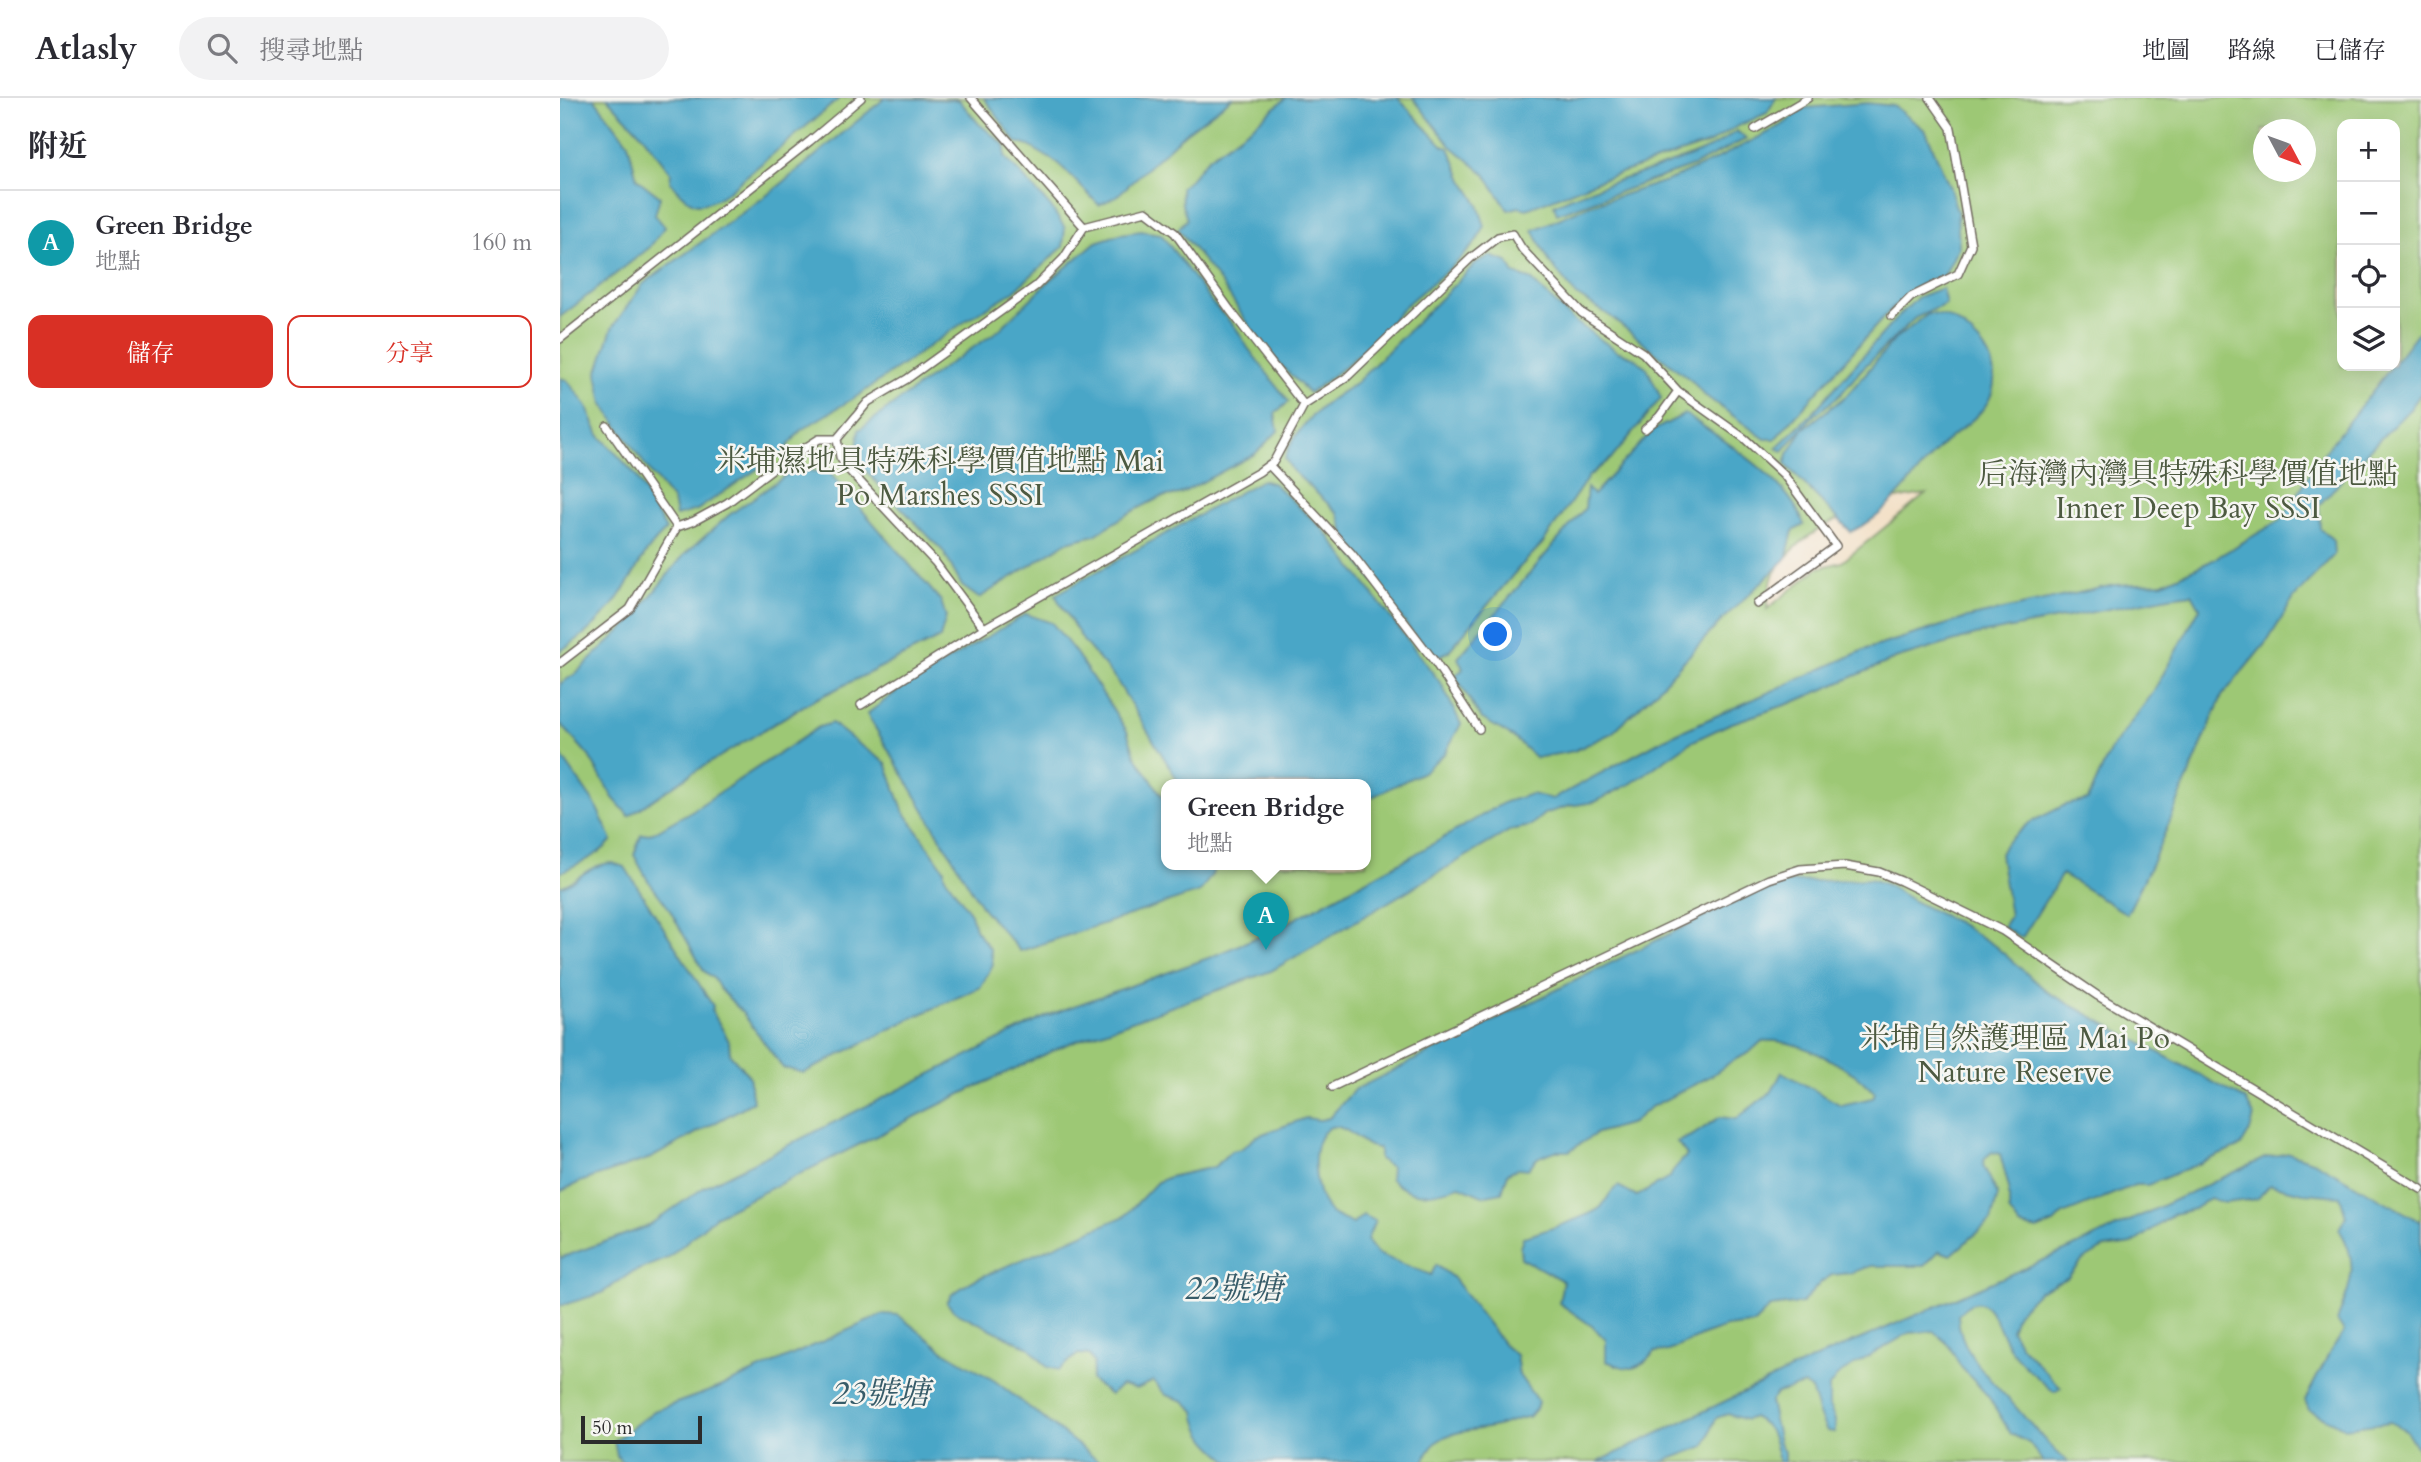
<!DOCTYPE html>
<html lang="zh-TW">
<head>
<meta charset="utf-8">
<style>
  body { margin:0; font-family:Cardo,"Noto Serif TC",serif; background:#f2f2f3; color:#2b2b33 }
  .controls { position:absolute; right:21px; top:21px; display:grid; overflow:hidden; border-radius:14px; box-shadow:0 7px 28px #0002 }
  .controls button { width:63px; height:63px; display:grid; place-items:center; padding:0; border:0; border-bottom:2px solid #e1e1e2; background:#fff; color:#2b2b33; font:35px sans-serif }
  .compass { position:absolute; left:1693px; top:21px; width:63px; height:63px; border-radius:50%; background:#fff; box-shadow:0 7px 28px #0002; rotate:131deg }
  .scale { position:absolute; left:21px; bottom:18px; width:121px; box-sizing:border-box; padding-left:7px; border:4px solid #2b2b2b; border-top:0; font-size:19px; line-height:24px; white-space:nowrap; color:#2b2b2b; -webkit-text-stroke:5px #f6f6f2; paint-order:stroke }
  .you { position:absolute; left:936px; top:537px; width:24px; height:24px; margin:-18px; border:5px solid #fff; border-radius:50%; background:#1a73e8; box-shadow:0 0 0 10px #1a73e833 }
  .badge { display:grid; place-items:center; width:46px; height:46px; border-radius:50%; background:#d93025; color:#fff; font-size:23px; font-weight:700 }
  .pin { position:absolute; translate:-50% -58px; filter:drop-shadow(0 2px 4px #0008) }
  .pin::after { content:''; position:absolute; top:37px; width:24px; height:21px; background:inherit; clip-path:polygon(0 0,100% 0,50% 100%) }
  .popup { position:absolute; left:601px; top:681px; width:210px; height:91px; box-sizing:border-box; display:grid; place-content:center; border-radius:14px; background:#fff; filter:drop-shadow(0 2px 5px #0005); font-size:23px; white-space:nowrap; color:#7c7c81 }
  .popup b { font-size:26px; color:#2b2b33 }
  .popup::after { content:''; position:absolute; left:50%; top:100%; margin-left:-14px; border:14px solid transparent; border-top-color:#fff }
  .list { margin:0; padding:0; list-style:none }
  h2 { display:flex; justify-content:space-between; align-items:center; height:91px; margin:0; padding:0 28px; font-size:30px }
  h2 small { font-size:23px; font-weight:400; color:#7c7c81 }
  .list li { display:grid; grid-template-columns:46px 1fr auto; gap:21px; align-items:center; box-sizing:border-box; height:105px; padding:0 28px; border-top:2px solid #e1e1e2 }
  .list b { display:block; font-size:26px; white-space:nowrap }
  .list p { margin:0; font-size:23px; white-space:nowrap; color:#7c7c81 }
  .list em { font-size:23px; font-style:normal; color:#7c7c81 }
  .actions { display:flex; gap:14px; padding:21px 28px }
  .actions a { flex:1; padding:16px 0; border:2px solid #d93025; border-radius:14px; text-align:center; font-size:24px; color:#d93025 }
  .actions .main { background:#d93025; color:#fff }
  .icon { flex:none; width:38px; height:38px; fill:none; stroke:currentColor; stroke-width:2; stroke-linecap:round; stroke-linejoin:round }
  .map { position:relative; flex:none; width:1861px; height:1364px; overflow:hidden }
  header { display:flex; align-items:center; gap:42px; box-sizing:border-box; height:98px; padding:0 35px; background:#fff; border-bottom:2px solid #e1e1e2 }
  header strong { font-size:33px }
  nav { display:flex; gap:38px; margin-inline-start:auto; font-size:24px }
  .search { width:490px; height:63px; background:#f2f2f3; display:flex; align-items:center; gap:18px; box-sizing:border-box; padding:0 24px; border-radius:38px; color:#7c7c81; font-size:26px }
  main { display:flex }
  aside { flex:1; background:#fff }
  .map>svg:first-child { display:block }
  .green { fill:#9dc875; stroke:#647a50; stroke-width:2; fill-rule:evenodd }
  .water { fill:#48a6c7; stroke:#3a6879; stroke-width:2 }
  .lines { fill:none; stroke-linecap:round; stroke-linejoin:round }
  .service-casing { stroke:#716a60; stroke-width:10 }
  .service { stroke:#fff; stroke-width:7 }
  .labels { text-anchor:middle; stroke-width:5; stroke-linejoin:round; paint-order:stroke }
  .park-label { font-size:30px; fill:#4d5a41; stroke:#f6f6f2 }
  .water-label { font-size:32px; font-style:italic; fill:#375c69; stroke:#f6f6f2 }
</style>
</head>
<body>
<header>
<strong>Atlasly</strong>
<div class="search"><svg class="icon" aria-label="search" viewBox="0 0 24 24"><circle cx="10" cy="10" r="6"/><path d="M15 15l6 6"/></svg>搜尋地點</div>
<nav><a>地圖</a><a>路線</a><a>已儲存</a></nav>
</header>
<main>
<aside>
<h2>附近<small></small></h2>
<ul class="list">
<li><span class="badge" style="background:#0f9aa8">A</span><div><b>Green Bridge</b><p>地點</p></div><em>160 m</em></li>
</ul>
<div class="actions"><a class="main">儲存</a><a>分享</a></div>
</aside>
<div class="map">
<svg width="1861" height="1364" viewBox="0 0 1861 1364">
  <rect width="100%" height="100%" fill="#f6f6f2"/>
  <filter id="ink" filterUnits="userSpaceOnUse"><feTurbulence type="fractalNoise" baseFrequency=".0143" numOctaves="2"/><feDisplacementMap in="SourceGraphic" scale="14" xChannelSelector="R" yChannelSelector="G"/><feConvolveMatrix kernelMatrix="1 2 1 2 8 2 1 2 1" color-interpolation-filters="sRGB"/></filter>
  <filter id="wash" filterUnits="userSpaceOnUse"><feTurbulence type="fractalNoise" baseFrequency=".00686" numOctaves="4" result="noise"/><feDisplacementMap in="SourceGraphic" scale="28" xChannelSelector="R" yChannelSelector="G"/><feGaussianBlur stdDeviation="1.57" result="paint"/><feColorMatrix in="noise" values="0 0 0 0 0 0 0 0 0 0 0 0 0 0 0 0 0 1.4 0 .05"/><feComposite in="paint" operator="in"/></filter>
  <g filter="url(#wash)">
    <rect width="100%" height="100%" fill="#f3dec2"/>
    <path class="green" d="M0 0H1861V1364H0ZM1782 26H1835V268H1782ZM1703 32H1745V74H1703ZM1366 396 1282 464 1258 470 1207 511C1209 500 1209 483 1215 474 1246 425 1311 403 1366 396ZM1399 523 1335 561 1291 579 1250 578 1304 552ZM606 686H806V766H606Z"/>
    <path class="water" d="M0 0H34L68 45 77 81 100 99 95 117 105 129 89 150 0 219Z
      M47 0H280L165 96C136 114 131 107 110 84L111 75 82 37Z
      M325 0 399 2 419 26 445 47V59L490 108 505 130 503 149 454 193 407 222 299 297 241 332 224 353 137 412 116 418 113 403 90 374 43 306 37 276 52 230 83 186 214 92Z
      M424 0H672L625 35 557 98 539 107 499 66 469 48 456 44Z
      M726 0H838L883 48 889 50 903 82 917 104 925 128C911 160 870 184 845 208 836 217 829 227 820 236 798 258 775 278 749 295L707 254 661 185 618 131 627 121 622 107 621 89 628 84 648 60 694 27Z
      M853 0H1216L1207 15 1178 28 1150 45 1040 82 967 111 959 109 948 112 925 76 891 48Z
      M1307 5 1334 8 1366 33 1390 90 1397 113 1399 148 1383 180 1361 187 1332 210 1215 341H1205L1143 296 1133 284 1050 218 1016 197 990 165 973 132 1028 108 1112 81 1152 63 1221 28 1245 10Z
      M1177 33 1186 41 1133 68 997 116 994 107C1043 83 1099 74 1149 50 1159 46 1168 38 1177 33Z
      M581 133 601 136 653 206 676 230 688 250 729 304 715 315 718 333 695 356 620 396 601 399 569 415 535 437 507 444 419 500 402 488 383 453 296 363 299 332 383 270 439 232 485 187 536 144 560 136Z
      M930 158 948 164 954 176 970 181 1013 222 1057 253 1073 259 1087 270 1101 300 1053 359 1029 378 982 446 959 470 888 554 879 558 867 554 790 452 778 415 732 372 725 360C734 330 767 301 794 287L917 164Z
      M1382 190 1386 206 1355 220 1300 273 1281 296 1250 321 1223 353 1216 350 1254 313 1332 225 1358 199Z
      M1368 216C1392 216 1402 227 1418 243 1430 255 1437 274 1433 291 1427 318 1397 331 1379 350 1360 370 1339 400 1318 417 1310 424 1300 429 1291 434L1225 366 1228 356 1243 331 1287 297 1335 241Z
      M1861 230V295L1851 310 1808 353 1759 407 1760 430 1773 442 1774 457 1734 500 1709 541 1662 598 1594 761 1567 816 1502 776 1462 840 1443 829 1450 818 1440 756 1445 746 1469 725 1505 707 1528 702 1550 653 1592 596 1640 510 1632 496 1609 499 1416 537 1335 561 1234 604 1169 626 1129 645 1072 685 1035 704 1009 708 984 716 970 728 951 732 711 873 505 947 401 996 157 1117 108 1160 71 1175 42 1195 0 1208V1160L86 1129 146 1088 489 917 651 859 718 830 852 758 945 704 971 696 993 701 1104 641 1304 552 1407 520 1554 487 1603 485 1649 464 1722 421 1759 361 1832 268H1835V264Z
      M0 280 7 282 26 307 39 337 75 376 106 432C83 454 80 467 64 491 48 516 25 538 0 553Z
      M1125 316C1162 341 1231 383 1244 427L1233 433 1226 461 1163 521 1095 594 1052 635 1014 653 976 660 953 639 921 620 895 578 903 571 898 560 1025 410 1027 390 1033 397 1092 333Z
      M235 371 270 375 381 503 386 519 380 540 250 604 131 676 69 718 53 700 29 658 0 625V586L15 576 67 527 124 457 169 417Z
      M702 382 714 386 764 432 882 587 901 626 885 655 863 674 806 702V686H620L555 580 524 544 495 497Z
      M466 516 492 525 516 555 567 633 575 657 606 704V766H652L653 775 640 794 460 853 423 811 307 616 344 588Z
      M272 625 297 645 326 665 343 712 384 771V777L411 816 415 831 430 851 433 866 421 889 352 920 244 975 223 970 181 913 160 891 154 881 144 873 108 809 87 781 74 757 81 737 93 735 133 712 259 629Z
      M0 656 35 706 52 742C38 759 20 764 0 775Z
      M52 765 65 769 153 908 152 913 169 943 170 956 189 978 193 1004 91 1060 20 1084 0 1094V789C20 782 27 767 52 765Z
      M1310 781 1328 787 1353 803 1398 825 1435 848 1489 895 1686 1002 1694 1018 1690 1033 1681 1048 1588 1087H1575L1503 1116 1494 1125 1477 1132 1460 1128 1449 1113V1090L1440 1056 1432 1054 1425 1060 1423 1067 1438 1097 1431 1123 1391 1157 1379 1153 1364 1168H1311L1290 1175 1272 1177 1261 1184 1242 1205 1210 1209 1193 1226 1166 1229 1143 1237 1109 1253 1095 1254C1076 1274 1071 1273 1046 1263V1242L1032 1228 999 1205 1003 1183 961 1160 960 1149 963 1139C976 1136 1033 1117 1041 1109 1048 1101 1048 1095 1058 1088L1077 1098 1109 1080 1116 1069 1127 1057 1117 1044 1133 1037 1160 1019 1176 1021 1212 993 1222 974 1281 1007 1313 1000 1315 994C1307 989 1302 981 1294 976 1267 959 1236 941 1202 943L1189 955 1172 963 1151 978 1089 1010 1072 1025 1037 1035 1009 1053H995L977 1060 968 1071 958 1070 948 1075 942 1094 922 1098 900 1088C873 1096 852 1103 830 1080L831 1069 819 1061V1050C816 1050 812 1049 809 1048 800 1044 783 1025 771 1029 746 1039 754 1098 769 1113 774 1119 786 1122 793 1126L803 1117 815 1123 807 1142 817 1156 871 1177 876 1167 892 1179 946 1249 956 1257 959 1277 978 1304 976 1311 969 1319C957 1320 949 1325 937 1328 908 1335 875 1329 864 1364H670C651 1348 638 1338 635 1313L624 1303 606 1297 593 1283 577 1291 561 1287 550 1297 531 1282 534 1265 529 1257 518 1256 499 1272 487 1269 470 1250 394 1213 387 1205 392 1196 414 1182 565 1118 597 1084 609 1079 654 1069 671 1053 681 1051 697 1038 746 1020 760 1022 769 1020 794 992 1188 797 1231 784Z
      M1729 1055 1755 1064 1861 1124V1357L1846 1332 1830 1324 1785 1330 1749 1312 1745 1302 1771 1252 1784 1234 1777 1223C1790 1187 1801 1166 1779 1131L1786 1118 1780 1098 1743 1095 1710 1087 1697 1101 1664 1105 1650 1100 1634 1111 1614 1116 1572 1146 1544 1150 1523 1162 1507 1180 1479 1193 1457 1215 1451 1232 1461 1248 1501 1290 1494 1294C1479 1281 1461 1267 1450 1251 1438 1232 1427 1181 1398 1217 1399 1255 1431 1282 1455 1308 1472 1328 1488 1347 1508 1364H1483L1469 1345 1451 1336 1428 1298 1401 1269 1388 1246 1373 1233 1349 1235 1279 1276 1269 1289V1308L1275 1322V1334L1267 1333 1259 1317 1251 1291 1244 1287 1217 1295 1210 1304 1219 1344 1224 1354V1364H1219C1213 1341 1215 1331 1193 1319L1186 1322 1168 1316 1156 1320 1145 1348 1102 1364H1038L1245 1265 1509 1151 1705 1060Z
      M324 1216 338 1217 384 1253 435 1283 540 1364H62L57 1358 54 1343 94 1313 158 1290Z"/>
  </g>
  <g filter="url(#ink)">
    <g class="lines">
      <g class="service-casing">
        <path id="service" d="M411 0 524 129
          M1195 31 1248 0
          M1332 218 1351 199 1398 176 1411 147 1391 30 1370 0
          M0 241 250 43 301 0
          M47 328 117 429 134 423 167 405 212 371 259 341H277
          M1085 331 1099 319 1118 293
          M709 367 792 456 875 564 919 631
          M424 530 375 464 287 370 280 359 277 341 308 304 347 281 476 188 504 160 524 129 586 113 615 135 670 212 744 307
          M0 565 70 511 117 429
          M301 607 424 530 699 374 714 363 744 307 786 280 911 160 938 139 953 136 962 151 1022 215 1083 255 1118 293 1184 340 1224 377 1276 448 1197 506
          M772 989 1209 781 1240 771 1285 768 1319 774 1341 783 1443 833 1538 898 1861 1091"/>
      </g>
      <use href="#service" class="service"/>
    </g>
  </g>
  <g class="labels">
    <g class="park-label">
      <text x="380" y="373">米埔濕地具特殊科學價值地點 Mai<tspan x="380" dy="34">Po Marshes SSSI</tspan></text>
      <text x="1628" y="386">后海灣內灣具特殊科學價值地點<tspan x="1628" dy="34">Inner Deep Bay SSSI</tspan></text>
      <text x="1455" y="950">米埔自然護理區 Mai Po<tspan x="1455" dy="34">Nature Reserve</tspan></text>
    </g>
    <g class="water-label">
      <text x="674" y="1201">22號塘</text>
      <text x="321" y="1306">23號塘</text>
    </g>
  </g>
</svg>
<div class="controls">
<button>+</button>
<button>−</button>
<button><svg class="icon" aria-label="locate" viewBox="0 0 24 24"><circle cx="12" cy="12" r="6"/><path d="M12 2v4M12 18v4M2 12h4M18 12h4"/></svg></button>
<button><svg class="icon" aria-label="layers" viewBox="0 0 24 24"><path d="M12 4l9 5-9 5-9-5zM3 14l9 5 9-5"/></svg></button>
</div>
<svg class="compass" viewBox="-18 -18 36 36"><path d="M0-13l5 13h-10z" fill="#e53935"/><path d="M0 13l5-13h-10z" fill="#7c7c81"/></svg>
<div class="scale">50 m</div>
<div class="you"></div>
<div class="pin badge" style="left:706px;top:852px;background:#0f9aa8">A</div>
<div class="popup"><b>Green Bridge</b>地點</div>
</div>
</main>
</body>
</html>
